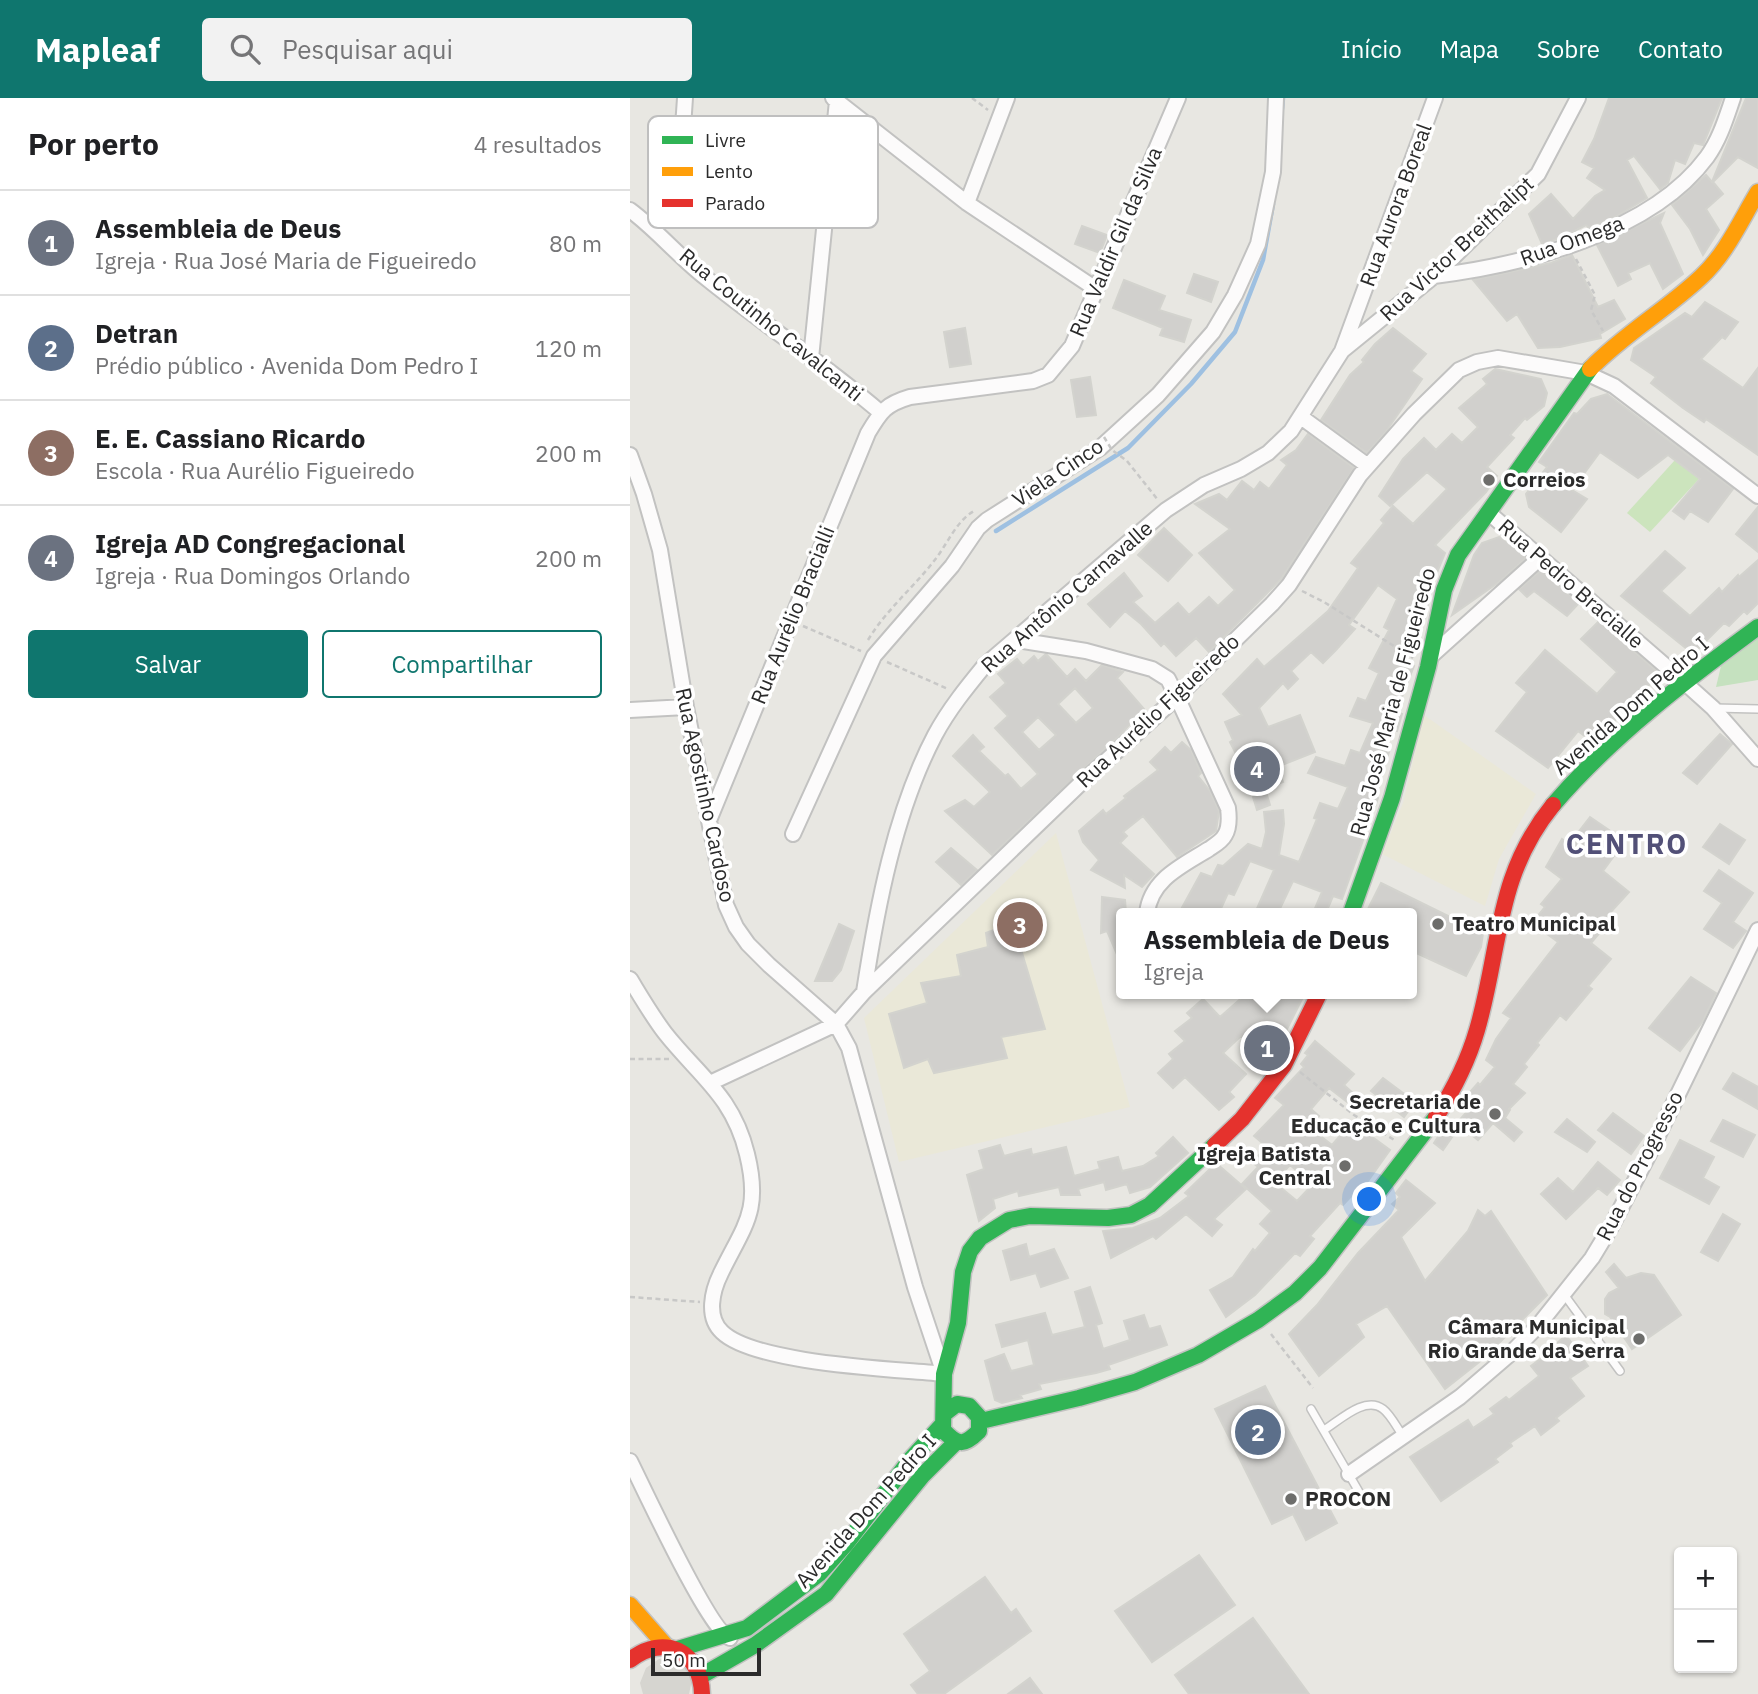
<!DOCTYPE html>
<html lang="pt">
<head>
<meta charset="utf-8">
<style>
  body { margin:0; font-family:"IBM Plex Sans",sans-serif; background:#f2f2f2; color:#202124 }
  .controls { position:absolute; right:21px; bottom:21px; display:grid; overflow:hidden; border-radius:7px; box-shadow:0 2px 5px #0004 }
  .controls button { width:63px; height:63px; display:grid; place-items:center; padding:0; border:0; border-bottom:2px solid #e0e0e0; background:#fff; color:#202124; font:35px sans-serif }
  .scale { position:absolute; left:21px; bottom:18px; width:110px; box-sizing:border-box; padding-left:7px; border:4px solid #2b2b2b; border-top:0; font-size:19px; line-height:24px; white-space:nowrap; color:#2b2b2b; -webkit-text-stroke:5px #fff; paint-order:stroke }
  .you { position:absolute; left:740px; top:1102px; width:24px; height:24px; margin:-18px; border:5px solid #fff; border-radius:50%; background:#1a73e8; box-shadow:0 0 0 10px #1a73e833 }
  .badge { display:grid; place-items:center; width:46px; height:46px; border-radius:50%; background:#0f766e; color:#fff; font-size:23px; font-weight:700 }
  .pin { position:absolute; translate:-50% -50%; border:4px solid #fff; box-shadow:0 2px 7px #0006 }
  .popup { position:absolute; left:486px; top:810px; width:301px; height:91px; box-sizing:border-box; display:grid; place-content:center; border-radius:7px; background:#fff; filter:drop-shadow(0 2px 5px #0005); font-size:23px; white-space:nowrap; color:#757577 }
  .popup b { font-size:26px; color:#202124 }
  .popup::after { content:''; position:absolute; left:50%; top:100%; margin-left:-14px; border:14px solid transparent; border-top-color:#fff }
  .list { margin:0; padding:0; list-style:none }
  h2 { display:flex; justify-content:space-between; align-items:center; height:91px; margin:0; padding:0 28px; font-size:30px }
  h2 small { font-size:23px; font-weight:400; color:#757577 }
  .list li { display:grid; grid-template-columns:46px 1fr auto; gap:21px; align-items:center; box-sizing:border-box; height:105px; padding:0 28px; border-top:2px solid #e0e0e0 }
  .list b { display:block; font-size:26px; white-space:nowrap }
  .list p { margin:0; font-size:23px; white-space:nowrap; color:#757577 }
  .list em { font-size:23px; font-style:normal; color:#757577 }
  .actions { display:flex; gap:14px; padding:21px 28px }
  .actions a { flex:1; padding:16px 0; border:2px solid #0f766e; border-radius:7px; text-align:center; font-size:24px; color:#0f766e }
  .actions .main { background:#0f766e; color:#fff }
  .icon { flex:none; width:38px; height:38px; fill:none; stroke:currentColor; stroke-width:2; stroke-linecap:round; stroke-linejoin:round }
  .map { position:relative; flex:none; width:1128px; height:1596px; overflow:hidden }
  header { display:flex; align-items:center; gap:42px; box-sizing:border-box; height:98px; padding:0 35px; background:#0f766e; color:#fff }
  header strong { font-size:33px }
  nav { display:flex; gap:38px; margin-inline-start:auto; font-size:24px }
  .search { width:490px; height:63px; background:#f2f2f2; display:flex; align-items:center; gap:18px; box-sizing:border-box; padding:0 24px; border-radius:7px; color:#757577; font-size:26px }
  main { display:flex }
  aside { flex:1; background:#fff }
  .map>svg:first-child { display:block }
  .education { fill:#eae8d8 }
  .green { fill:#c5e1bf }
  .pitch { fill:#cce4bd }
  .plaza { fill:#d6d5d0 }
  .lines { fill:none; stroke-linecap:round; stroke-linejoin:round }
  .stream { stroke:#9ec0e1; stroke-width:4.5 }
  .building { fill:#d1d0cd; stroke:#d3d3ce; stroke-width:2; fill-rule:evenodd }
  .lane-casing { stroke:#c2c2c1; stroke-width:10 }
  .street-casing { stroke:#c2c2c1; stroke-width:18 }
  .fast-casing { stroke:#c2c2c1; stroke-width:19 }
  .slow-casing { stroke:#c2c2c1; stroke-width:19 }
  .jam-casing { stroke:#c2c2c1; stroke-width:19 }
  .path { stroke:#c8c8c7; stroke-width:2.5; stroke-dasharray:5 3.5; stroke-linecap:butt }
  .lane { stroke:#fcfbfb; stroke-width:7 }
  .street { stroke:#fcfbfb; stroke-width:14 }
  .fast { stroke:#30b455; stroke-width:16 }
  .slow { stroke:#ff9f0a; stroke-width:16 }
  .jam { stroke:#e5322d; stroke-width:16 }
  .path-bridge { stroke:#c8c8c7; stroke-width:2.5; stroke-dasharray:5 3.5; stroke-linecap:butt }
  .poi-dot { fill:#6d6d6b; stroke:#fff; stroke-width:2.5 }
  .labels { text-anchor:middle; stroke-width:7; stroke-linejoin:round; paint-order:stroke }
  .street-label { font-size:21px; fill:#2b2b2b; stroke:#fff }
  .poi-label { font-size:21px; font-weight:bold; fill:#2b2b2b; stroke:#fff; text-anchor:start }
  .district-label { font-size:28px; font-weight:bold; letter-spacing:2px; fill:#525077; stroke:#fff }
  .key { fill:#fff; stroke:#bfbfbf; stroke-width:2 }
  .key-label { font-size:19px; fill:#2b2b2b }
</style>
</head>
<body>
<header>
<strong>Mapleaf</strong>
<div class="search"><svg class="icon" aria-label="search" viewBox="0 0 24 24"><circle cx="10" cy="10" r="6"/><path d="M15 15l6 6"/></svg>Pesquisar aqui</div>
<nav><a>Início</a><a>Mapa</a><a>Sobre</a><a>Contato</a></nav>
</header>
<main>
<aside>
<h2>Por perto<small>4 resultados</small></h2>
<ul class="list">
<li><span class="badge" style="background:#6b7280">1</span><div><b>Assembleia de Deus</b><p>Igreja · Rua José Maria de Figueiredo</p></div><em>80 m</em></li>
<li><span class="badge" style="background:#5c6f8a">2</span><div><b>Detran</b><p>Prédio público · Avenida Dom Pedro I</p></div><em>120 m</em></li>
<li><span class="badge" style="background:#8d6e63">3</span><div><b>E. E. Cassiano Ricardo</b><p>Escola · Rua Aurélio Figueiredo</p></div><em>200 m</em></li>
<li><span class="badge" style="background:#6b7280">4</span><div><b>Igreja AD Congregacional</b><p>Igreja · Rua Domingos Orlando</p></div><em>200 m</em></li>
</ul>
<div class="actions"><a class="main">Salvar</a><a>Compartilhar</a></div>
</aside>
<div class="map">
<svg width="1128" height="1596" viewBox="0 0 1128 1596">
  <rect width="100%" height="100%" fill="#e8e7e2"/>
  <path class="education" d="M794 617 906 696 869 761 855 808 752 756 773 705Z
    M426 735 500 1009 269 1064 234 920Z"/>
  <path class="green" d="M1128 540V582L1086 589 1091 568Z"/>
  <path class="pitch" d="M1045 362 1069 381 1020 434 997 415Z"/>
  <path class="plaza" d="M38 1560 54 1567 62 1582 59 1596H13L10 1585 16 1570 29 1561Z"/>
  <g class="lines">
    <path class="stream" d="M652 11 653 0
      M366 433 498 350 561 286 605 234 633 162 643 106"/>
  </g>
  <path class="building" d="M979 0H1092L1073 47 1064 45 1055 66 1045 62 1038 85 1030 91 1004 58 997 62 1017 100 985 119 959 130 956 127 933 139 912 146 899 116 921 96 943 121 965 98 975 92 957 80 964 70 952 64 964 41Z
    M1116 0 1128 1V70L1108 59 1083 84 1093 96 1076 111 1089 132 1073 157 1060 131 1042 107 1076 77 1082 84Z
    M1034 115 1030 125 1053 176 1033 191 1020 165 998 175 1001 181 988 188 967 147Z
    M452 128 477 137 470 155 445 146Z
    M942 157 968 209 984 202 995 221 970 236 971 240 930 249 908 250 887 216 877 223 843 182 921 165Z
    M564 176 588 184 581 204 557 195Z
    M494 182 535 198 529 212 561 222 554 244 530 237 533 230 483 210Z
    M1075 204 1108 224 1095 241 1092 239 1071 261 1113 290 1128 270V357L1076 321 1074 324 1053 310 1021 285 1026 279 1001 262 1004 250 1055 215 1062 219Z
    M335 230 341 266 320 269 314 234Z
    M763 230 796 256 781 273 792 281 755 335 737 355 691 322 720 277 734 264 732 262 745 246Z
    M865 271 911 281 917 295 914 308 897 322 895 320 880 337 884 340 857 369 867 378 856 394 805 447 815 455 801 489 795 520 793 519 776 564 784 568 766 614 772 616 767 633 762 632 754 653 759 654 744 698 748 700 712 801 703 798 696 815H683L692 794 663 783 648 815H625L644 772 620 763 604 797 598 795 589 815H549L571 775 582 779 588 767 593 768 618 746 632 751 636 734 634 714 653 712 654 726 649 757 669 764 687 721 684 720 690 705 708 711 718 689 678 675 686 659 715 668 721 652 730 655 743 625 720 618 728 600 736 603 749 575 739 570 759 532 754 529 767 501 748 487 719 527 725 531 706 552 693 565 681 554 661 573 668 581 658 591 653 585 629 610 638 629 670 617 685 654 652 667 645 664 653 684 626 695 600 644 603 642 595 624 612 617 593 596 627 561 634 569 698 513 728 470 721 465 754 425 751 422 763 408 783 426 817 391 797 374 760 408 749 398 773 361 794 340 806 352 822 336 832 345 848 329 829 310 857 286 853 281Z
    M460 279 466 317 447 319 441 282Z
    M977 296 1103 391 1078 424 1060 413 1054 421 1043 413 1070 381 1038 357 1008 380 970 354 942 392 957 401 931 434 899 409 896 396 917 369 909 364 944 315 947 316 961 301Z
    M678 336 724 370 651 481 579 554 566 540 546 558 534 545 531 548 511 526 495 513 480 529 458 506 494 475 512 498 503 504 525 525 548 505 559 517 579 499 588 508 605 492 569 455 600 431 565 406 589 396 597 402 612 383 624 392 630 384 639 391 657 367 651 362 666 352Z
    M1128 409V454L1106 436Z
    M534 430 562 457 538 483 508 457Z
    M869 439 875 442 896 460 869 484 822 517 844 457 852 445Z
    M1035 453 1055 470 1031 493 1060 518 1089 490 1092 494 1108 477 1109 479 1128 462V505L1117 516 1114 513 1099 528 1094 525 1063 556 991 498Z
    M911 472 949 505 937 518 904 493 897 499 889 491Z
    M969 523 1030 576 991 615 992 616 961 643 948 633 918 670 866 633 897 594 886 585 915 552 967 596 987 574 951 541Z
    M416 556 437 579 445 571 456 583 472 567 493 574 487 580 514 611 491 636 362 757 315 713 335 702 344 709 360 694 323 658 343 637 354 649 349 653 375 678 378 676 391 691 408 676 365 630 378 618 360 599 376 585 368 576 387 561 393 568 404 558 408 563ZM445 590 463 610 446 625 428 606ZM408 619 426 637 409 652 392 634Z
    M1090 636 1102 646 1067 686 1053 675Z
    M552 644 561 652 571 675 568 678 580 693 589 713 586 733 547 759 513 718 493 734 497 738 490 745 524 776 512 789 494 777 495 790 461 772 469 762 453 744 449 733 473 712 476 716 496 700 494 698 528 672 520 664 535 649 541 655Z
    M636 694 640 707 627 712 623 699Z
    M960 719 995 743 973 773 999 794 978 817 982 820 961 845 981 861 958 888 962 891 936 922 930 917 907 945 909 947 894 966 897 969 883 986 895 995 879 1011 880 1012 875 1020 892 1034 884 1043 863 1025 848 1042 827 1025 842 1008 834 1001 848 985 850 987 865 969 856 962 866 941 881 920 873 915 928 844 902 825 915 809 911 806 932 781 916 769 932 741 939 746Z
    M1090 726 1115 742 1099 766 1073 749Z
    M321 750 347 772 331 787 306 764Z
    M1089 772 1123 795 1103 824 1116 833 1103 850 1074 831 1092 805 1074 793Z
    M751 785 853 835 851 849 836 878 782 853V815H736Z
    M472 799 495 802 496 815H492V868L477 833 471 835Z
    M383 825 415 931 371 939 377 960 304 975 298 961 274 970 259 916 297 905 291 885 331 878 327 857 358 849 356 835Z
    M209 826 224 833 211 872 202 883H185Z
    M1061 879 1086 895 1073 923 1050 953 1019 930Z
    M616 896 674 897 649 947 636 961 611 938 593 955 616 976 599 994 604 999 589 1012 555 979 543 990 528 975 543 961 539 956 555 943 545 933 562 920 557 915 573 901 590 919Z
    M685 943 724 976 714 987 724 996 717 1004 699 990 681 1011 689 1018 679 1029 702 1047 722 1024 760 1052 731 1093 728 1091 713 1107 710 1105 680 1138 684 1141 670 1158 665 1155 625 1197 596 1219 580 1192 603 1179 623 1151 625 1153 640 1135 630 1126 642 1113 612 1086 628 1069 622 1064 637 1049 624 1038 654 1007 645 1000 674 969 671 966 678 957 675 955ZM660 1067 666 1072 668 1069 685 1084 667 1103 644 1084Z
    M1103 975 1128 989V1011L1093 991Z
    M753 980 785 1004 774 1019 741 993Z
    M983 1015 1014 1038 1001 1056 968 1032Z
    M937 1021 965 1044 957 1054 925 1034Z
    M1093 1022 1125 1037 1113 1059 1081 1043Z
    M817 1025 827 1032 813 1052 804 1045Z
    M543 1039 558 1055 520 1089 500 1095 497 1086 476 1092 474 1084 448 1091 450 1097H431L429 1089 389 1098 388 1093 363 1101 365 1110 349 1123 337 1077 354 1071 349 1053 370 1047 374 1058 401 1051 402 1057 436 1049 444 1078 470 1071 468 1064 488 1059 492 1073 513 1068 529 1058 526 1055Z
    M1050 1042 1084 1059 1073 1080 1089 1089 1079 1106 1030 1080Z
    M968 1064 990 1082 977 1097 968 1090 936 1121 911 1096 928 1080 943 1094Z
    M586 1065 616 1091 584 1121 592 1127 582 1138 556 1116 526 1141 523 1138 481 1160 473 1133 503 1130 530 1120 559 1098 555 1095Z
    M776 1082 805 1105 771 1139 795 1183 838 1133 848 1112 855 1118 861 1113 917 1197 853 1261 815 1291 757 1208 726 1226 734 1239 689 1278 659 1236 687 1207 728 1155 769 1112 762 1106 770 1099 766 1095Z
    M1093 1116 1110 1126 1088 1163 1071 1154Z
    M396 1146 399 1159 424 1151 438 1180 411 1189 406 1175 381 1182 373 1153Z
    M984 1166 996 1180 1011 1175 1024 1177 1051 1217 1002 1251 980 1219 975 1216V1201L979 1195 989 1190 976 1174Z
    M460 1189 472 1225 466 1227 473 1251 500 1242 494 1223 514 1217 519 1231 530 1228 537 1247 478 1267 480 1271 466 1275 409 1286 411 1291 390 1297 392 1300 372 1305 365 1302 355 1263 374 1256 381 1273 404 1267 398 1242 372 1249 366 1227 415 1215 422 1237 455 1229 445 1194Z
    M936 1237 958 1268 940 1280 954 1298 926 1320 929 1323 911 1337 905 1328 880 1345 882 1348 865 1361 868 1364 811 1403 780 1359 838 1322 843 1330 864 1316 860 1311 876 1299 879 1302 909 1278 901 1268 925 1250 924 1248Z
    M635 1288 707 1425 676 1442 663 1416 642 1426 585 1311Z
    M569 1457 605 1507 522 1564 485 1513Z
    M355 1479 381 1515 386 1511 401 1533 314 1596H288L281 1587 300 1573 274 1536Z
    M623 1520 679 1596H559L545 1577Z
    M400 1580 412 1596H378Z"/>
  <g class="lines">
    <g class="lane-casing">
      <path id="lane" d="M1084 610 1128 611
        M933 1195 990 1273
        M681 1311 732 1399
        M694 1332C709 1323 735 1297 753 1311 761 1317 767 1330 773 1338"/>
    </g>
    <g class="street-casing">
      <path id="street" d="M203 0 337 105 466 191
        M337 105 377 0
        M0 112C27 132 49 159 76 180 133 226 194 266 250 314
        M24 130C42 89 53 45 55 0
        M804 178C893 167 1021 135 1077 59 1090 41 1096 20 1103 0
        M713 252 804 178 908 76 948 0
        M181 260 207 3
        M671 319 738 368
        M0 357 14 396 30 452 56 609 96 807 106 829 118 846 139 867 206 926 219 950 285 1189 314 1276C266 1271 125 1266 92 1234 76 1219 82 1193 91 1175 115 1126 131 1113 117 1056 103 998 69 978 35 935 22 918 11 899 0 881
        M859 415 1054 584 1083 610 1128 661
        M387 542 456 553 522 571 538 581 547 599 598 710C599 718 600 729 595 737 592 743 585 747 579 751 552 768 521 781 517 815
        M801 558 910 460
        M0 612 56 609
        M80 720 238 335C251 313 256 306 280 299L403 283 418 277 442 248 548 0
        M163 736 244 558 322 468 348 430 357 422 470 350 528 297 583 234 605 197 628 146 643 74 646 0
        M234 894C247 809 265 713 305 637 319 611 337 589 355 567L536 412 574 387 611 371 638 355 661 333 712 253 805 0
        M80 985 206 926 234 894 449 687 547 599 642 506 659 487 730 377 784 316 829 272 847 264 868 260 956 275 984 288 1128 398
        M0 1363C14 1391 80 1534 100 1540
        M719 1376 830 1299 880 1256 907 1229 962 1160 982 1127 1019 1056 1128 832"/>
    </g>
    <g class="fast-casing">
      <path id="fast" d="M923 707C981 639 1056 582 1128 529
        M721 815 762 700 798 569 814 492 828 457 960 271
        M314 1316 327 1306 339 1308 349 1319V1333C334 1348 328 1348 313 1332L314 1276 328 1225 333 1174 340 1153 350 1140 379 1122 400 1118 478 1120 501 1117 520 1107 585 1047
        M351 1323 449 1300 505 1284 568 1257 628 1222 665 1195 690 1170 806 1019
        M48 1551 117 1530 190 1475 216 1446 280 1362 312 1327
        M71 1578 125 1547 196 1496 293 1377 326 1344"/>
    </g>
    <g class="slow-casing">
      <path id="slow" d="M960 271C994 236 1036 212 1071 179 1096 156 1111 122 1128 94
        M0 1507 36 1548"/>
    </g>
    <g class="jam-casing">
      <path id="jam" d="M806 1019C824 991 838 963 847 932 871 850 865 778 923 707
        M585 1047 612 1021 654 967 689 896
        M0 1562C34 1535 71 1553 72 1596"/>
    </g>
    <path class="path" d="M342 0 358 12
      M946 161 965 197 961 212 973 233
      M497 363 528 402
      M672 493 694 504 783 560
      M173 528 231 553
      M238 542C256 512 283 490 304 463 317 447 326 423 344 413
      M257 564 318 591
      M0 961H39
      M670 974 724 1017 766 1043
      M0 1199 70 1204
      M641 1236 683 1290"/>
    <use href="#lane" class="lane"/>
    <use href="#street" class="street"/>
    <use href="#fast" class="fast"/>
    <use href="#slow" class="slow"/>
    <use href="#jam" class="jam"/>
    <path class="path-bridge" d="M474 339 482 352 497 363"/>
  </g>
  <g class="poi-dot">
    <circle cx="859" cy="382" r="7"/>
    <circle cx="808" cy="826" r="7"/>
    <circle cx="865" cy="1016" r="7"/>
    <circle cx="715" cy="1068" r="7"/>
    <circle cx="1009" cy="1241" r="7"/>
    <circle cx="661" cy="1401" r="7"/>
  </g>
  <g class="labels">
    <g class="street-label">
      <text transform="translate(766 107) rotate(-70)" y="7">Rua Aurora Boreal</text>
      <text transform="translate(942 143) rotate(-20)" y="7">Rua Omega</text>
      <text transform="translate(486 144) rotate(-67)" y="7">Rua Valdir Gil da Silva</text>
      <text transform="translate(827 151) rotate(-43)" y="7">Rua Victor Breithalipt</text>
      <text transform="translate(141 227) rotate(39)" y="7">Rua Coutinho Cavalcanti</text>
      <text transform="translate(428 375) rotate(-34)" y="7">Viela Cinco</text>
      <text transform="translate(941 486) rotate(41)" y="7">Rua Pedro Bracialle</text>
      <text transform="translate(437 499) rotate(-41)" y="7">Rua Antônio Carnavalle</text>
      <text transform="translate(163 517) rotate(-68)" y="7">Rua Aurélio Bracialli</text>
      <text transform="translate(763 604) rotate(-75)" y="7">Rua José Maria de Figueiredo</text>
      <text transform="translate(1001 608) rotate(-41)" y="7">Avenida Dom Pedro I</text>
      <text transform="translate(528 613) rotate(-43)" y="7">Rua Aurélio Figueiredo</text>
      <text transform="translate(75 697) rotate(78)" y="7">Rua Agostinho Cardoso</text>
      <text transform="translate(1010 1068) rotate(-63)" y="7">Rua do Progresso</text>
      <text transform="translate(236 1413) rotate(-48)" y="7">Avenida Dom Pedro I</text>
    </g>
    <g class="poi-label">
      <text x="873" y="389">Correios</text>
      <text x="822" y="833">Teatro Municipal</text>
      <text x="851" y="1011" text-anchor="end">Secretaria de<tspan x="851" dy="24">Educação e Cultura</tspan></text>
      <text x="701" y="1063" text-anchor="end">Igreja Batista<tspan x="701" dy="24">Central</tspan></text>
      <text x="995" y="1236" text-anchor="end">Câmara Municipal<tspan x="995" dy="24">Rio Grande da Serra</tspan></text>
      <text x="675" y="1408">PROCON</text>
    </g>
    <g class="district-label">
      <text x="997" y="756">CENTRO</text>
    </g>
  </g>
  <rect x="18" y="18" width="230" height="112" rx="10" class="key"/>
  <rect x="32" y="38" width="31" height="8" fill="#30b455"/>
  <rect x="32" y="69" width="31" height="9" fill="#ff9f0a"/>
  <rect x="32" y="101" width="31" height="8" fill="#e5322d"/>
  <g class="key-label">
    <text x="75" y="49">Livre</text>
    <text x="75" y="80">Lento</text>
    <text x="75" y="112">Parado</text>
  </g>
</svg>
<div class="controls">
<button>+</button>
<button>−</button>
</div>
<div class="scale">50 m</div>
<div class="you"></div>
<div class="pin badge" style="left:637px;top:950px;background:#6b7280">1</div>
<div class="popup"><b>Assembleia de Deus</b>Igreja</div>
<div class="pin badge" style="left:628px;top:1334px;background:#5c6f8a">2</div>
<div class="pin badge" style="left:390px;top:827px;background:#8d6e63">3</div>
<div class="pin badge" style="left:627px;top:671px;background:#6b7280">4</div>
</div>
</main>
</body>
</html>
